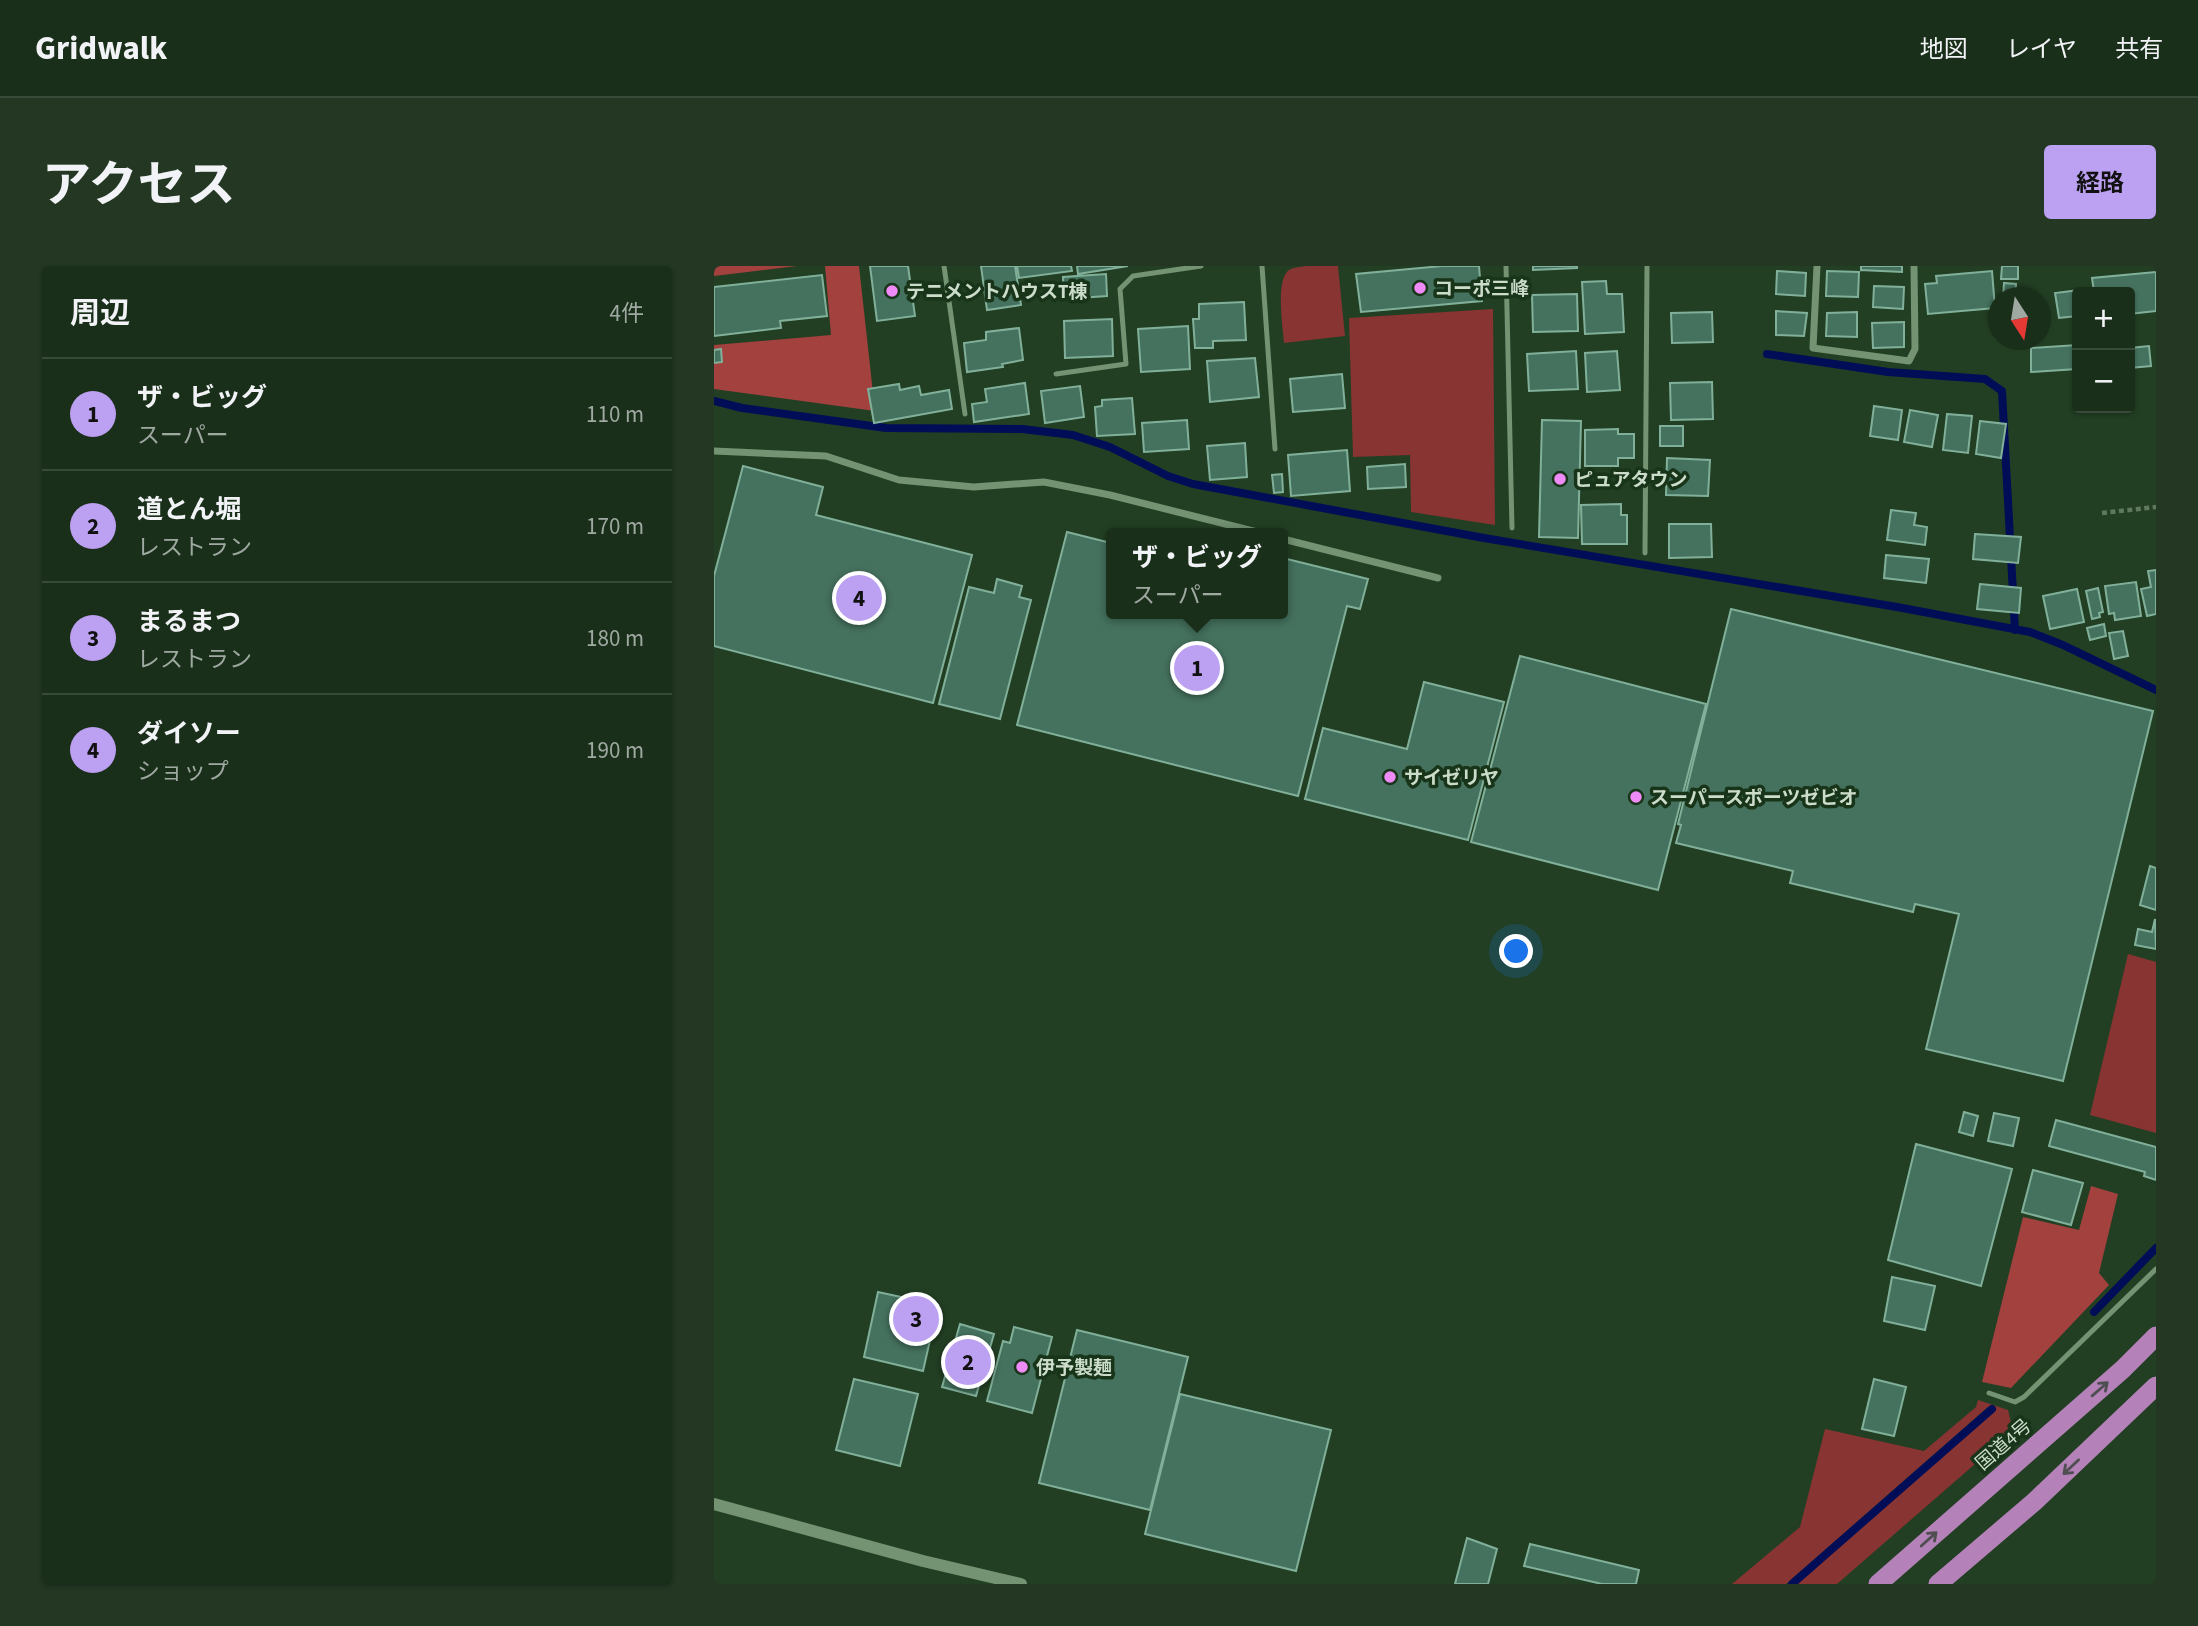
<!DOCTYPE html>
<html lang="ja">
<head>
<meta charset="utf-8">
<style>
  body { margin:0; font-family:"Source Sans 3","Noto Sans JP",sans-serif; background:#233723; color:#f1f3f6 }
  .controls { position:absolute; right:21px; top:21px; display:grid; overflow:hidden; border-radius:7px; box-shadow:0 2px 5px #0004 }
  .controls button { width:63px; height:63px; display:grid; place-items:center; padding:0; border:0; border-bottom:2px solid #384a39; background:#1a2f1a; color:#f1f3f6; font:35px sans-serif }
  .compass { position:absolute; left:1274px; top:21px; width:63px; height:63px; border-radius:50%; background:#1a2f1a; box-shadow:0 2px 5px #0004; rotate:168deg }
  .you { position:absolute; left:803px; top:686px; width:24px; height:24px; margin:-18px; border:5px solid #fff; border-radius:50%; background:#1a73e8; box-shadow:0 0 0 10px #1a73e833 }
  .badge { display:grid; place-items:center; width:46px; height:46px; border-radius:50%; background:#bca0f2; color:#111; font-size:23px; font-weight:700 }
  .pin { position:absolute; translate:-50% -50%; border:4px solid #fff; box-shadow:0 2px 7px #0006 }
  .popup { position:absolute; left:392px; top:262px; width:182px; height:91px; box-sizing:border-box; display:grid; place-content:center; border-radius:7px; background:#1a2f1a; filter:drop-shadow(0 2px 5px #0005); font-size:23px; white-space:nowrap; color:#9fa9a2 }
  .popup b { font-size:26px; color:#f1f3f6 }
  .popup::after { content:''; position:absolute; left:50%; top:100%; margin-left:-14px; border:14px solid transparent; border-top-color:#1a2f1a }
  .list { margin:0; padding:0; list-style:none }
  h2 { display:flex; justify-content:space-between; align-items:center; height:91px; margin:0; padding:0 28px; font-size:30px }
  h2 small { font-size:23px; font-weight:400; color:#9fa9a2 }
  .list li { display:grid; grid-template-columns:46px 1fr auto; gap:21px; align-items:center; box-sizing:border-box; height:112px; padding:0 28px; border-top:2px solid #384a39 }
  .list b { display:block; font-size:26px; white-space:nowrap }
  .list p { margin:0; font-size:23px; white-space:nowrap; color:#9fa9a2 }
  .list em { font-size:23px; font-style:normal; color:#9fa9a2 }
  .map { position:relative; flex:none; width:1442px; height:1318px; overflow:hidden; border-radius:7px }
  header { display:flex; align-items:center; gap:42px; box-sizing:border-box; height:98px; padding:0 35px; background:#1a2f1a; border-bottom:2px solid #384a39 }
  header strong { font-size:33px }
  nav { display:flex; gap:38px; margin-inline-start:auto; font-size:24px }
  .intro { display:flex; align-items:center; justify-content:space-between; box-sizing:border-box; height:168px; padding:0 42px }
  h1 { margin:0; font-size:49px }
  .button { padding:18px 32px; border-radius:7px; background:#bca0f2; color:#111; font-size:24px; font-weight:700 }
  main { display:flex; gap:42px; padding:0 42px }
  aside { flex:1; background:#1a2f1a; border-radius:7px; box-shadow:0 2px 5px #0004 }
  .map>svg:first-child { display:block }
  .green { fill:#883432 }
  .forest { fill:#a3413e }
  .lines { fill:none; stroke-linecap:round; stroke-linejoin:round }
  .stream { stroke:#010d57; stroke-width:8 }
  .building { fill:#45725e; stroke:#81b09a; stroke-width:2 }
  .path { stroke:#607860; stroke-width:4.5; stroke-dasharray:5 3.5; stroke-linecap:butt }
  .service { stroke:#739372; stroke-width:5 }
  .minor { stroke:#739372; stroke-width:7 }
  .tertiary { stroke:#739372; stroke-width:12 }
  .trunk { stroke:#b482b8; stroke-width:19 }
  .oneway { stroke:#4f4f51 }
  .poi-dot { fill:#ef8bf7; stroke:#183419; stroke-width:2.5 }
  .labels { text-anchor:middle; stroke-width:7; stroke-linejoin:round; paint-order:stroke }
  .poi-label { font-size:19px; font-weight:bold; fill:#cbdcca; stroke:#183419; text-anchor:start }
  .street-label { font-size:19px; fill:#cbdcca; stroke:#183419 }
</style>
</head>
<body>
<header>
<strong>Gridwalk</strong>
<nav><a>地図</a><a>レイヤ</a><a>共有</a></nav>
</header>
<div class="intro"><h1>アクセス</h1><a class="button">経路</a></div>
<main>
<aside>
<h2>周辺<small>4件</small></h2>
<ul class="list">
<li><span class="badge">1</span><div><b>ザ・ビッグ</b><p>スーパー</p></div><em>110 m</em></li>
<li><span class="badge">2</span><div><b>道とん堀</b><p>レストラン</p></div><em>170 m</em></li>
<li><span class="badge">3</span><div><b>まるまつ</b><p>レストラン</p></div><em>180 m</em></li>
<li><span class="badge">4</span><div><b>ダイソー</b><p>ショップ</p></div><em>190 m</em></li>
</ul>
</aside>
<div class="map">
<svg width="1442" height="1318" viewBox="0 0 1442 1318">
  <rect width="100%" height="100%" fill="#223f23"/>
  <path class="green" d="M592 0H624L631 70 570 77C569 61 561 14 575 4 580 1 586 1 592 0Z
    M779 43 781 259 697 246 696 189 639 191 635 52Z
    M1414 688 1442 696V867L1376 849Z
    M1264 1134 1294 1144 1299 1165 1123 1318H1082L1279 1142 1275 1140 1072 1318H1018L1086 1261 1111 1163 1210 1185 1262 1141Z"/>
  <path class="forest" d="M0 0H83L0 10Z
    M111 0H145L161 145 0 123V79L117 69Z
    M1377 920 1404 928 1385 1007 1395 1019 1297 1122 1268 1116 1309 951 1365 964Z"/>
  <g class="lines">
    <path class="stream" d="M1053 88 1174 106 1271 113 1288 125 1301 364
      M0 135 28 142 172 162 308 163 359 169 396 181 454 210 479 218 770 272 1183 341 1316 366 1349 379 1442 424
      M1380 1046 1442 982
      M1078 1318 1278 1143"/>
  </g>
  <path class="building" d="M156 0H194L201 50 163 55Z
    M267 0H301L307 39 273 44Z
    M303 0H357L358 5 305 12Z
    M363 0H414L364 8Z
    M728 0H765L768 35 647 46 642 8Z
    M819 0H863V2L819 4Z
    M1147 0H1188V6L1147 4Z
    M1288 0H1304V13H1287Z
    M1063 5 1092 7 1091 30 1062 28Z
    M1113 5 1145 6 1144 31 1112 30Z
    M1278 5 1281 42 1214 48 1211 18 1223 17 1222 10Z
    M1442 6V45L1416 48V26H1380L1378 12Z
    M392 8 393 30 350 33 349 11Z
    M108 9 113 50 66 55 67 62 0 70V21Z
    M892 15 893 28H908L910 66 871 68 868 16Z
    M1290 17 1302 18 1301 32H1289Z
    M1160 20 1190 21 1189 43 1159 41Z
    M1374 23V26H1363V50L1345 52 1341 27Z
    M863 28 864 65 819 66 818 29Z
    M530 36 532 74 499 75V82H481L479 53H485V38Z
    M1062 45 1093 47 1090 70 1062 69Z
    M998 46 999 76 958 77 957 47Z
    M1143 46V71L1112 70 1113 47Z
    M398 53 399 90 351 92 350 55Z
    M1190 56V81L1159 82 1158 57Z
    M474 60 476 103 427 106 424 63Z
    M305 62 309 94 288 98 289 101 253 106 250 77 272 74V66Z
    M1363 79V103L1317 106V82Z
    M1435 80 1437 100 1416 102V82Z
    M7 83 8 96 0 97V84Z
    M862 85 864 123 815 125 813 88Z
    M903 85 906 124 873 126 871 87Z
    M541 92 545 131 496 136 493 95Z
    M628 108 631 142 579 146 576 113Z
    M998 116 999 153 957 154 956 117Z
    M311 117 315 148 260 156 258 138 273 136 271 123Z
    M185 118 186 124 205 120 207 129 235 124 238 143 160 157 154 123Z
    M366 120 370 151 331 157 327 125Z
    M418 132 421 168 383 170 381 141 388 140V134Z
    M1160 140 1188 144 1184 174 1156 170Z
    M1196 144 1224 149 1218 181 1190 176Z
    M1233 148 1258 150 1254 187 1229 184Z
    M473 154 475 183 430 186 428 157Z
    M828 154 867 155 864 272 825 271Z
    M1266 155 1292 158 1287 192 1262 188Z
    M946 160H969V180H946Z
    M904 163V168H920V192H904V200H871V164Z
    M531 177 533 211 496 214 493 180Z
    M633 184 636 225 577 230 574 189Z
    M953 192 996 194 994 230 952 229Z
    M691 198 692 221 654 223 653 201Z
    M29 200 109 221 102 249 258 289 219 437 0 380V310Z
    M568 208 569 226 560 227 558 209Z
    M907 238V249H913V278H868L867 239Z
    M1177 244 1202 247 1200 259 1213 261 1211 279 1173 274Z
    M955 258H997L998 291 955 292Z
    M353 266 397 277V348H569V292L654 313 646 343 633 340 584 530 303 459Z
    M1261 268 1307 271 1304 297 1259 293Z
    M1172 289 1215 293 1212 317 1170 312Z
    M1442 304V348L1433 350 1427 323 1437 321 1434 305Z
    M283 313 308 320 305 331 317 334 286 453 225 438 255 321 280 327Z
    M1422 316 1427 350 1401 354 1400 347 1395 348 1391 320Z
    M1266 318 1307 322 1305 347 1263 343Z
    M1384 322 1389 346 1385 347 1386 351 1378 353 1372 325Z
    M1363 323 1370 356 1336 363 1329 330Z
    M1017 343 1439 445 1349 815 1212 783 1245 648 1201 638 1199 646 1076 617 1079 605 962 577 967 559 964 558Z
    M1390 358 1392 370 1376 374 1373 362Z
    M1409 365 1414 390 1400 393 1395 367Z
    M806 390 992 438 944 624 757 576Z
    M710 416 790 436 754 574 591 533 609 462 693 483Z
    M1436 600 1442 602V644L1426 639Z
    M1441 653 1442 683 1421 679 1424 663 1438 666Z
    M1250 846 1264 850 1259 870 1245 866Z
    M1280 847 1305 852 1299 880 1274 875Z
    M1342 854 1442 881V914L1430 910 1431 906 1335 880Z
    M1202 878 1298 903 1267 1020 1174 994Z
    M1319 904 1369 917 1357 959 1308 946Z
    M1178 1011 1221 1020 1211 1064 1170 1055Z
    M164 1026 224 1039 209 1105 150 1091Z
    M246 1058 280 1068 262 1130 228 1121Z
    M300 1061 338 1071 318 1147 273 1135 289 1075 296 1077Z
    M363 1064 474 1091 436 1244 325 1217Z
    M140 1113 204 1128 186 1200 122 1184Z
    M1160 1113 1192 1121 1180 1170 1148 1163Z
    M466 1128 617 1164 582 1305 431 1268Z
    M753 1272 783 1283 774 1318H741Z
    M816 1278 925 1304 922 1318H888L810 1300Z"/>
  <g class="lines">
    <path class="path" d="M1388 247 1442 241"/>
    <path class="service" d="M230 0 251 148
      M548 0 561 183
      M792 0 798 262
      M342 108 412 98 406 23 419 10 487 0
      M931 287 933 0
      M1275 1127 1301 1136 1310 1131 1442 1003"/>
    <path class="minor" d="M1103 0 1099 82 1195 95 1201 83 1200 0
      M0 185 112 190 185 214 260 221 330 216 396 229 547 267
      M569 273 724 312"/>
    <path class="tertiary" d="M0 1238 209 1295 307 1318"/>
    <path class="trunk" d="M1164 1318 1409 1103 1442 1070
      M1224 1318 1320 1236 1442 1120"/>
  </g>
  <defs><path id="oneway-shaft" d="M-6 0H5M1.5-3L5.5 0L1.5 3" fill="none" stroke-width="1.6" stroke-linecap="round" stroke-linejoin="round" transform="scale(1.75)"/></defs>
  <g class="oneway">
    <use href="#oneway-shaft" transform="translate(1386 1123) rotate(-41)"/>
    <use href="#oneway-shaft" transform="translate(1357 1201) rotate(137)"/>
    <use href="#oneway-shaft" transform="translate(1215 1273) rotate(-42)"/>
  </g>
  <g class="poi-dot">
    <circle cx="706" cy="22" r="7"/>
    <circle cx="178" cy="25" r="7"/>
    <circle cx="846" cy="213" r="7"/>
    <circle cx="676" cy="511" r="7"/>
    <circle cx="922" cy="531" r="7"/>
    <circle cx="308" cy="1101" r="7"/>
  </g>
  <g class="labels">
    <g class="poi-label">
      <text x="720" y="29">コーポ三峰</text>
      <text x="192" y="32">テニメントハウスT棟</text>
      <text x="860" y="220">ピュアタウン</text>
      <text x="690" y="518">サイゼリヤ</text>
      <text x="936" y="538">スーパースポーツゼビオ</text>
      <text x="322" y="1108">伊予製麺</text>
    </g>
    <g class="street-label">
      <text transform="translate(1289 1178) rotate(-41)" y="7">国道4号</text>
    </g>
  </g>
</svg>
<div class="controls">
<button>+</button>
<button>−</button>
</div>
<svg class="compass" viewBox="-18 -18 36 36"><path d="M0-13l5 13h-10z" fill="#e53935"/><path d="M0 13l5-13h-10z" fill="#9fa9a2"/></svg>
<div class="you"></div>
<div class="pin badge" style="left:483px;top:402px">1</div>
<div class="popup"><b>ザ・ビッグ</b>スーパー</div>
<div class="pin badge" style="left:254px;top:1096px">2</div>
<div class="pin badge" style="left:202px;top:1053px">3</div>
<div class="pin badge" style="left:145px;top:332px">4</div>
</div>
</main>
</body>
</html>
